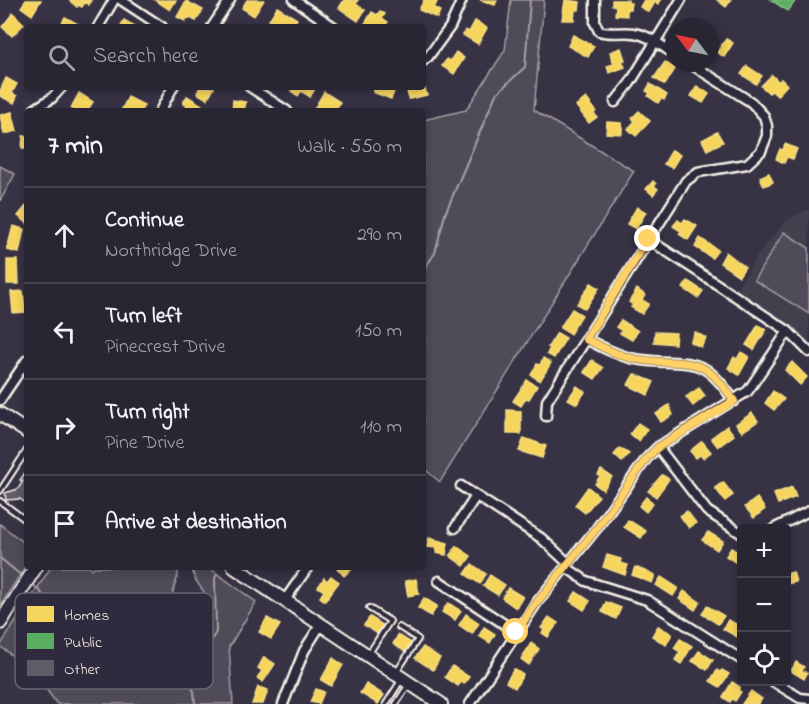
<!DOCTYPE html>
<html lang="en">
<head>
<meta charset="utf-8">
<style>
  body { margin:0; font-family:"Indie Flower",sans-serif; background:#312e3b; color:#f1f3f6 }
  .controls { position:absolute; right:18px; bottom:18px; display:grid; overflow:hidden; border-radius:6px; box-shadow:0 3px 9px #0003 }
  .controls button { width:54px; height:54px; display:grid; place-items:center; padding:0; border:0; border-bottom:2px solid #45434e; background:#292633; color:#f1f3f6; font:30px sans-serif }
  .compass { position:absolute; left:665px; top:18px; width:54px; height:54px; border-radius:50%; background:#292633; box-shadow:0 3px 9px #0003; rotate:302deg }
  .stop { position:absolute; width:18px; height:18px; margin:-14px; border:4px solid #ffd166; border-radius:50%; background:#fff }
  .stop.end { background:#ffd166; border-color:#fff; box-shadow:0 2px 6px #0008 }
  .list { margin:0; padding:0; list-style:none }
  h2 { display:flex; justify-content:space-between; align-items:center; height:78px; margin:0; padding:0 24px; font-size:26px }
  h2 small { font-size:20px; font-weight:400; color:#a5a5ac }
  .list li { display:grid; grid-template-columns:39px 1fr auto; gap:18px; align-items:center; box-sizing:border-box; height:96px; padding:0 24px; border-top:2px solid #45434e }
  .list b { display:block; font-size:22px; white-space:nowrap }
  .list p { margin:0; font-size:20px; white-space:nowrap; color:#a5a5ac }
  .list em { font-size:20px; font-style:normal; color:#a5a5ac }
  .icon { flex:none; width:33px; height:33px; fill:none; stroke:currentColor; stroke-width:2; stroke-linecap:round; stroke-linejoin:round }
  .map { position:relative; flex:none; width:809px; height:704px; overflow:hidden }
  .search { position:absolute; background:#292633; box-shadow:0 3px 9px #0003; left:24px; top:24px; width:402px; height:66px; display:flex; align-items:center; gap:15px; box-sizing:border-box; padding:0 21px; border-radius:6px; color:#a5a5ac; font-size:22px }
  .panel { position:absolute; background:#292633; box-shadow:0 3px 9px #0003; left:24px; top:108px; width:402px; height:462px; border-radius:6px }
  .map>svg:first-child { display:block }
  .built { fill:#433f4e }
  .green { fill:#504b59; stroke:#a29ea0; stroke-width:1.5 }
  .homes { fill:#f6d55c; stroke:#f5dd86; stroke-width:1.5 }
  .public { fill:#5aae61; stroke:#88c28a; stroke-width:1.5 }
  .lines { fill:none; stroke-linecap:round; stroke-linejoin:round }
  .stream { stroke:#a6a2a4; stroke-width:2 }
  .building { fill:#5f5c67; stroke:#f4f1e8; stroke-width:1.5 }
  .lane-casing { stroke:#f4f1e8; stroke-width:8 }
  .street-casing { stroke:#f4f1e8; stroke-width:13 }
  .secondary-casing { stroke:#f4f1e8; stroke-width:16 }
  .lane { stroke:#2f2a3d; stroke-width:4 }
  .street { stroke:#2f2a3d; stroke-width:8 }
  .secondary { stroke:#2f2a3d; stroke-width:12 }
  .route { stroke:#ffd166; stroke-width:8 }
  .key { fill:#2f2a3d; stroke:#6a6670; stroke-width:1.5 }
  .key-label { font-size:16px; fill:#f4f1e8 }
</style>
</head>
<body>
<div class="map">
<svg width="809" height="704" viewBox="0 0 809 704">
  <rect width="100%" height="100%" fill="#373244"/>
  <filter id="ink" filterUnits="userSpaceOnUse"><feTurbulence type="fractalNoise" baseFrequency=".0167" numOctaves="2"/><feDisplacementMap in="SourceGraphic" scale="12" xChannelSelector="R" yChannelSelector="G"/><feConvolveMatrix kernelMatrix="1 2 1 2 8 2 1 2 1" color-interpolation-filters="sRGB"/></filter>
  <g filter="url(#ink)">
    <path class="built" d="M806 210H809V343L783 319 736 290 761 250 788 219Z"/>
    <path class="green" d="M511 0H544L534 110 634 171 440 482 423 468V120L466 110 505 50Z
      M0 166 15 174 0 201Z
      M784 232 809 248V314L754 280Z
      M0 524 27 545V564L0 606Z
      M51 567H90L92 569 94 567H178V575L173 591V601L178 610 176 631 195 638C202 625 213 606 204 592 198 583 193 579 192 567H208L256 602 229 647 233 704H57L35 674 0 646Z"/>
    <path class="homes" d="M26 0H41L32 15 21 7Z
      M69 0H91L89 5 85 2 82 7 78 5 77 7Z
      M155 0H176L170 10Z
      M247 0H264L254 16 242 8Z
      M344 0H358L356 4 365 10 358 21 339 8Z
      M424 0H438L434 8 440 11 437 18 419 10Z
      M480 0H497L495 5Z
      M565 0 580 2 579 10H575L574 20H562Z
      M612 0H628V3H631L630 9H627V16L615 15 616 6 612 5Z
      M644 0H661L658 4 655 2 649 12 640 7Z
      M717 0H731L726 7Z
      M186 1 203 10 196 21 188 17 185 21 177 17Z
      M277 7 297 19 292 27H280L269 20Z
      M380 11 385 14 382 18 388 22 384 27H367L364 25 372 12 377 15Z
      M13 13 24 24 12 36 2 27Z
      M65 17 80 25 79 27H60Z
      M124 20 136 27H120Z
      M475 21 487 28 478 44 463 35 466 30 469 32Z
      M573 35 594 46 588 57 568 46Z
      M726 39 733 43 724 57 717 52Z
      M621 48 625 60 622 61 625 67 609 73 607 66 614 64 610 52Z
      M456 52 464 58 454 74 442 66 447 59 450 61Z
      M665 62 675 69 665 85 654 78Z
      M747 66 762 76 756 84 741 74Z
      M772 75 779 82 781 79 787 85 777 96 772 91 769 93 761 86Z
      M6 78 17 84 12 93 17 96 14 103 0 96V91Z
      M423 83 427 95 409 99 406 87H423Z
      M650 84 667 95 664 100 661 98 658 103 648 96 650 93 646 91Z
      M697 86 709 94 703 103 691 96Z
      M200 87 214 88 207 99 197 93Z
      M294 87H316L310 97 301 91 298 96 291 91Z
      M375 87H396L391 99 373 92Z
      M324 92 340 102 335 111 326 106 323 111 314 109Z
      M79 93 93 102 87 111H76L71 108Z
      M187 96 202 105 199 111H184L187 106 183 103Z
      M128 97 144 105 141 111H121Z
      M586 98 596 111 594 113 597 117 589 123 576 106Z
      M233 100 246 102 244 111H232Z
      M639 111 650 121 636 136 628 129 635 121 632 118Z
      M12 112 17 131 4 134 0 115Z
      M607 122 622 123V134L606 133Z
      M717 132 723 142 707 150 702 140Z
      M23 136H27V148H22Z
      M785 144 797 149 793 159 787 157 784 163 776 159 780 149 783 150Z
      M672 150 680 155 672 168 664 164Z
      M769 173 773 182 764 186 760 177Z
      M653 181 656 184 654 186 658 189 653 195 646 189Z
      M27 205V223L18 216Z
      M637 207 646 212 636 229 627 224Z
      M685 219 697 226 688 240 679 234 681 231 673 226 678 220 682 223Z
      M13 226 24 229 19 253 7 250Z
      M700 238 718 250 712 258 695 247Z
      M726 252 745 267 739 276 720 263Z
      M7 260H18L19 284H7Z
      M688 281 703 291 698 298 683 288Z
      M591 283 599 288 585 309 577 304Z
      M637 289 645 295 642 300 649 304 642 314 631 307 633 305 629 302Z
      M23 291 25 312 13 313 11 292Z
      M572 309 582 315 570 334 560 328Z
      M621 320 638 331 632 340 620 333 622 331 616 327Z
      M758 325 766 330 754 350 746 345Z
      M655 332 676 333 675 344 654 342Z
      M695 332 706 338 701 347 690 342Z
      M557 333 566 338 554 358 547 354 550 348 548 347Z
      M741 352 749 357 739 375 728 368 734 357 737 359Z
      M543 358 551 363 540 381 531 375 537 364 540 365Z
      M592 360 603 368 595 379 584 372Z
      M792 362 807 377 800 385 785 370Z
      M634 374 654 382 648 395 628 385Z
      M527 380 537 386 529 399 526 398 521 406 513 401Z
      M577 386 585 392 577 404 568 399Z
      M699 388 705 396 693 406 686 397Z
      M773 391 784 399 774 410 765 403Z
      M669 405 673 415 661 422 656 414Z
      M507 410 521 411V434H507Z
      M752 413 758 421 742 432 736 424Z
      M638 423 647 429 639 441 630 434Z
      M727 426 734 435 718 447 711 438Z
      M524 438 546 446 542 458 519 451Z
      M702 441 711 452 703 458 700 455 696 458 690 451Z
      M620 448 629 454 622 462 614 455Z
      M601 470 612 477 603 490 595 484 600 476 598 475Z
      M662 475 669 479 656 497 648 491Z
      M723 482 733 495 725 501 715 488Z
      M588 487 599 496 585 513 575 505Z
      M792 487 796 497 778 504 774 494Z
      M646 497 653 503 646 512 639 506Z
      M757 498 765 509 754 518 745 507Z
      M687 511 696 523 689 528 680 516Z
      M628 520 646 531 641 538 624 527Z
      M708 532 723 541 717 550 702 540Z
      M429 538 448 543 446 555 436 553 437 548 427 547Z
      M456 546 471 556 464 566 450 556Z
      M731 548 742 555 741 566 726 556Z
      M607 555 621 559 620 563 628 565 625 575 603 567Z
      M472 564 486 574 480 584 465 574Z
      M338 567H353L344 576 337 568Z
      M635 567 655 575 652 583 632 575Z
      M793 572 796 582 786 584V574Z
      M490 575 505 585 498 595 483 586Z
      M331 576 339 582 325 601 320 597 324 591 318 587 324 578 327 581Z
      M661 577 678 588 673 596 656 585Z
      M416 579 419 594 408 596 405 581Z
      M508 588 523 597 516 608 502 598Z
      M684 591 700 602 695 610 679 599Z
      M576 592 590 601 584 610 570 601Z
      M424 598 437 606 431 616 418 608Z
      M606 602 621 608 616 619 602 612Z
      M448 603 461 611 455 620 442 612Z
      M707 606 724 616 718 624 702 614Z
      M466 614 479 623 472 634 459 625Z
      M370 617 384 626 379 635 364 625Z
      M549 617 558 623 548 637 542 633 544 629 541 628Z
      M267 618 280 625 271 639 259 632Z
      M728 620 742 627 741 639 723 629Z
      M658 626 672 634 666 645 652 636Z
      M484 627 495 634 490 643 479 636Z
      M398 635 413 644 407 653 393 644Z
      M680 639 692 646 681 664 675 660 680 652 674 648Z
      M531 643 539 649 529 665 521 659Z
      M423 647 440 658 433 670 415 658Z
      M699 651 713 660 707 670 692 661Z
      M264 657 275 664 263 682 257 678 262 671 258 668Z
      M333 658 343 665 331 686 321 680Z
      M796 662 804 667 802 671 807 673 804 679 791 671Z
      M452 666 469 677 464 684 461 682 458 686 445 677Z
      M514 669 523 675 515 688 506 682Z
      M717 670 720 672 722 670 729 674 720 687 710 681Z
      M732 682 740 687 738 690 741 692 735 701 732 699 730 702 723 697Z
      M366 684 384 695 378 704 360 693Z
      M258 687 268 690 263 704H252Z
      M316 689 324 692 319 704 310 702Z
      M751 691 762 699 758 704H742Z"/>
    <path class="public" d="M771 0H796L788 11Z"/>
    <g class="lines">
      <path class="stream" d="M423 271 435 253 445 214 496 94 525 67 530 0
        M423 331 425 333 423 364
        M0 558 23 577
        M30 582 40 591 55 612 83 620 111 632 168 671 188 681 194 691 195 704
        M188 680 216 632 215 578 217 574"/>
    </g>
    <path class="building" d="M26 471 27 504 20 499 6 500 5 493 18 489 23 481 20 480Z"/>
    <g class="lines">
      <g class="lane-casing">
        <path id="lane" d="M0 491 27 450
          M0 501 27 521
          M368 655 390 621 369 608
          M396 673 418 639 399 627
          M386 704 400 682
          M396 704 409 684"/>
      </g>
      <g class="street-casing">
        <path id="street" d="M121 0 162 27
          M294 0 334 27
          M595 0V23L599 31C611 35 622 31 634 33 648 35 662 46 674 54
          M98 27 114 0
          M212 27 230 0
          M423 61 428 57 450 27 462 0
          M250 87 287 111
          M615 102 630 83 681 0
          M35 109 52 98 62 87
          M160 111 173 87
          M648 239 788 331 809 352
          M586 339C604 348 622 358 642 360 692 366 702 353 734 401
          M0 400 27 360
          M546 416 547 401 686 181 698 172 747 164 761 151 767 136V126L764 116 751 102 689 63
          M658 447 707 511 742 534
          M461 486 541 538 569 564
          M455 528 476 496
          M775 528 809 511
          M566 567 586 581 647 600 742 660
          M439 581 516 632
          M285 600 308 567
          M774 682 800 698 809 699
          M283 704 304 651 321 624
          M470 704 538 601 597 528 647 458 658 447 748 391 788 331"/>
      </g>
      <g class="secondary-casing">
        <path id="secondary" d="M0 414 27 432
          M234 567 441 704
          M0 623 36 567"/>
      </g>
      <use href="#lane" class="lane"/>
      <use href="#street" class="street"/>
      <use href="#secondary" class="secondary"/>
    </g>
  </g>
  <g class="lines" filter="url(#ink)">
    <path class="route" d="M516 632 538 601 597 528 647 458 658 447 734 401C702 353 692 366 642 360 622 358 604 348 586 339L648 239"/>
  </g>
  <rect x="15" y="593" width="198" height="96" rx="9" class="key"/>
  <rect x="27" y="606" width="27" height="16" fill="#f6d55c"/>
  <rect x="27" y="633" width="27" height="16" fill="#5aae61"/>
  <rect x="27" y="660" width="27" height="16" fill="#5f5c67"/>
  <g class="key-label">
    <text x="64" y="620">Homes</text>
    <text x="64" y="647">Public</text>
    <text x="64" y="674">Other</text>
  </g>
</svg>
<div class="controls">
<button>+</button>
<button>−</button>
<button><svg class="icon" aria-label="locate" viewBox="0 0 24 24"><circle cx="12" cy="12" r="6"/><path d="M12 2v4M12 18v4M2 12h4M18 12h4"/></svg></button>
</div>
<svg class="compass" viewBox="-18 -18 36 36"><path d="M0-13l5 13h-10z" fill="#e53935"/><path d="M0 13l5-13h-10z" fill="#a5a5ac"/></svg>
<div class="stop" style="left:516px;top:632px"></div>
<div class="stop end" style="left:648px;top:239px"></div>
<div class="search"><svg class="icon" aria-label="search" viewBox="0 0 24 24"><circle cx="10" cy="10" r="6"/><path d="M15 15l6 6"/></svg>Search here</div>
<section class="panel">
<h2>7 min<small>Walk · 550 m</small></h2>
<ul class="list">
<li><svg class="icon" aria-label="ahead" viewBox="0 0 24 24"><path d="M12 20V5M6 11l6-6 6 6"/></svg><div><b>Continue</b><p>Northridge Drive</p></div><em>290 m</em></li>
<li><svg class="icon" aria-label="left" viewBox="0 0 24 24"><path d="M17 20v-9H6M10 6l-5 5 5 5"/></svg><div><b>Turn left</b><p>Pinecrest Drive</p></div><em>150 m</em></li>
<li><svg class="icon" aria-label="right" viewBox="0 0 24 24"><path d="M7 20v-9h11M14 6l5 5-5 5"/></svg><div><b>Turn right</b><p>Pine Drive</p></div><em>110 m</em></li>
<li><svg class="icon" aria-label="arrive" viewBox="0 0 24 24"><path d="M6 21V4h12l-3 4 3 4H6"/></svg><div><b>Arrive at destination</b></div></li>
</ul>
</section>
</div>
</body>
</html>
